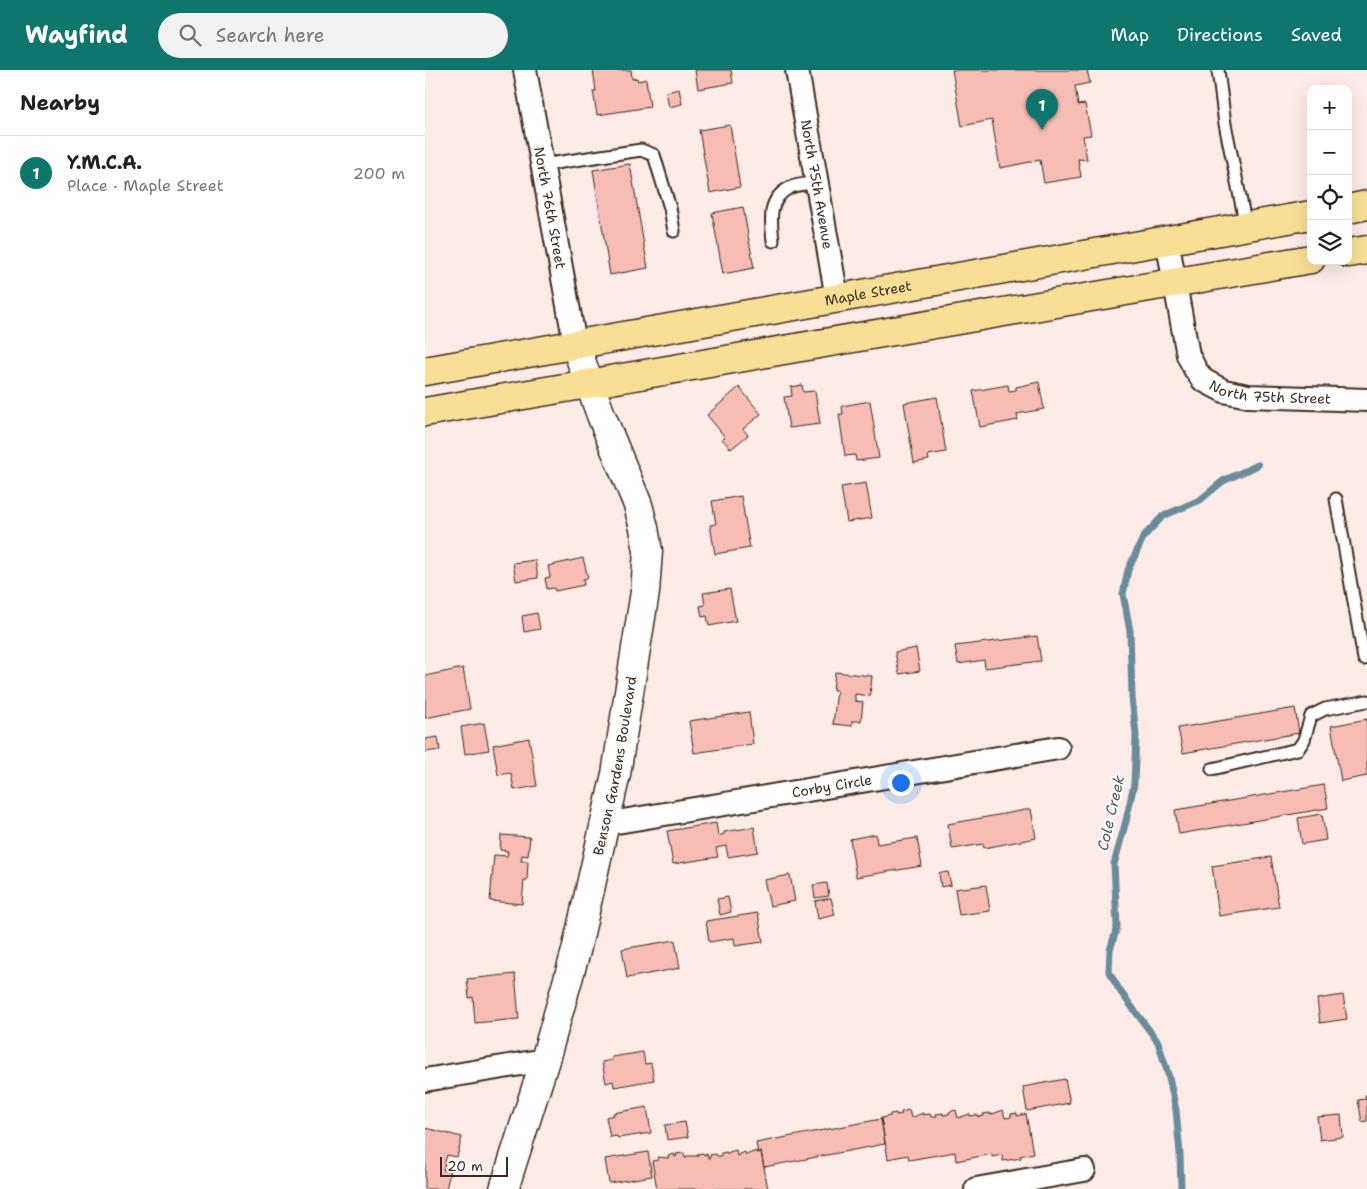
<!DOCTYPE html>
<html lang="en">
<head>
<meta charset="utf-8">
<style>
  body { margin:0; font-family:"Shantell Sans",sans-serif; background:#f2f2f2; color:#202124 }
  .controls { position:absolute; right:15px; top:15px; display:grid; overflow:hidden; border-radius:10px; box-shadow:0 5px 20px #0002 }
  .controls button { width:45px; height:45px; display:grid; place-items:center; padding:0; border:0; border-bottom:1px solid #e0e0e0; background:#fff; color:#202124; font:25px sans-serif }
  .scale { position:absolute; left:15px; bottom:12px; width:68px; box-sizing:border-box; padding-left:5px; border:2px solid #3b2a1e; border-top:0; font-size:14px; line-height:18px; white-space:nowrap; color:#3b2a1e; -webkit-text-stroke:4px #fff; paint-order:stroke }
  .you { position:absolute; left:475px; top:712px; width:18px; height:18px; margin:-12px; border:4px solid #fff; border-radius:50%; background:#1a73e8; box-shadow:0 0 0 8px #1a73e833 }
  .badge { display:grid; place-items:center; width:32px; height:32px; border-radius:50%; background:#0f766e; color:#fff; font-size:16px; font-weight:700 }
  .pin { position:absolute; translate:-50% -41px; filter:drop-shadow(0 1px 2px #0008) }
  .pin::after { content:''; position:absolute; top:26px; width:18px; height:15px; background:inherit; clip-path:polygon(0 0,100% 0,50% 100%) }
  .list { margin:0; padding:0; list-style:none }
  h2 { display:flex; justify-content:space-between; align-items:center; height:65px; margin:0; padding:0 20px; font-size:21px }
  h2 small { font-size:16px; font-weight:400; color:#757577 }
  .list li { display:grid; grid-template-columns:32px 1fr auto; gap:15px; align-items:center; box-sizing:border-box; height:75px; padding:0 20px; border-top:1px solid #e0e0e0 }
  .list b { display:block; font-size:19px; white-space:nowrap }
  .list p { margin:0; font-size:16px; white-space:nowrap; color:#757577 }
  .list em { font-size:16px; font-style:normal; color:#757577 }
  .icon { flex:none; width:28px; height:28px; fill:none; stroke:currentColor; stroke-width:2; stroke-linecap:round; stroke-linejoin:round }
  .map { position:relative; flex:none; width:942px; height:1119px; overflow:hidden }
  header { display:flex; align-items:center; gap:30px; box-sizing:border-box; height:70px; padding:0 25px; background:#0f766e; color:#fff }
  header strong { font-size:24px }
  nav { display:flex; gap:28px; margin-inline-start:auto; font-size:18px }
  .search { width:350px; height:45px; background:#f2f2f2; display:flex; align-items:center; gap:12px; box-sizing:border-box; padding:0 18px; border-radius:28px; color:#757577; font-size:19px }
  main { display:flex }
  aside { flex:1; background:#fff }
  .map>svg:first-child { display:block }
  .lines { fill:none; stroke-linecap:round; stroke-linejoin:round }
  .stream { stroke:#6b8c9a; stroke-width:7 }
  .building { fill:#f7bcb3; stroke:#3b2a1e }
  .lane-casing { stroke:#3b2a1e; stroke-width:15 }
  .street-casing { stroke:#3b2a1e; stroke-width:26 }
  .secondary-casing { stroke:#3b2a1e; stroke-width:31 }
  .primary-casing { stroke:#3b2a1e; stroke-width:31 }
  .lane { stroke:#fff; stroke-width:11 }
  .street { stroke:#fff; stroke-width:22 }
  .secondary { stroke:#fff; stroke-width:28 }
  .primary { stroke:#f9df96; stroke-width:28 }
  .labels { text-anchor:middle; stroke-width:4; stroke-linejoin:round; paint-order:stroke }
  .street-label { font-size:14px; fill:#3b2a1e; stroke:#fff }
  .water-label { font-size:15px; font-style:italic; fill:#535b5c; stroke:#fff }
</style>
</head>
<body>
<header>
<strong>Wayfind</strong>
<div class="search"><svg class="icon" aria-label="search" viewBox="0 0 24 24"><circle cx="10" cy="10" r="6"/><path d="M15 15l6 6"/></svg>Search here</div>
<nav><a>Map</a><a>Directions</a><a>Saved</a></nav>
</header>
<main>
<aside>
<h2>Nearby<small></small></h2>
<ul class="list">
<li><span class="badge">1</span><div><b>Y.M.C.A.</b><p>Place · Maple Street</p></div><em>200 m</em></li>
</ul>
</aside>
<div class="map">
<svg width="942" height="1119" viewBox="0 0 942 1119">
  <rect width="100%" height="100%" fill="#fdebe8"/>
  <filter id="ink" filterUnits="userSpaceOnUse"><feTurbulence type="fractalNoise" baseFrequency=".02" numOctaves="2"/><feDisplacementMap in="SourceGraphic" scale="10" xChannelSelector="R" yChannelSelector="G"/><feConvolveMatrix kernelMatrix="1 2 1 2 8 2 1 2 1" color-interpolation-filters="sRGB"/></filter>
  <g filter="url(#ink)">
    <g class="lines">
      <path class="stream" d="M756 1119 755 1084 751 1040 744 1007 733 972 695 921 684 902 685 880 692 857 689 794 701 751 709 714 711 665 707 627 705 561 698 524 703 500 719 466 738 446 775 430 798 411 833 395"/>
    </g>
    <path class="building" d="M168 0H206L207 9 212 8 213 11 221 9 225 37 172 45 168 21H171Z
      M270 0H306L308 13 273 19Z
      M527 0H662L665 13 650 16 653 35 660 34 666 65 658 66 662 90 653 89 656 107 619 113 615 90 575 98 567 50 537 56Z
      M254 19 257 34 244 37 241 22Z
      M305 55 315 117 285 123 274 60Z
      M205 94 223 198 185 205 168 100Z
      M318 137 329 198 298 204 287 143Z
      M614 312 619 339 592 344 593 350 555 357 548 321 583 315 584 321 591 320V317Z
      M377 315 378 322 390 321 395 354 364 358 359 327 367 326 366 317Z
      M314 317 336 344 318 359 323 365 306 379 297 369 300 367 282 345Z
      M512 327 521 382 503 385 504 390 489 393 479 333Z
      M445 331 454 388 431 391 430 385 420 386 414 344H418L417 336Z
      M441 413 447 448 422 452 416 417Z
      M316 426 325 478 290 484 285 455 291 454 287 431Z
      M158 488 163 508 158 509 159 515 130 521 129 518 122 519 120 508 125 507 123 496Z
      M110 490 113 508 91 511 88 493Z
      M305 519 311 551 284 556 282 546 277 547 275 536 280 535 278 523Z
      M112 543 115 559 99 562 97 546Z
      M612 566 616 591 560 598 559 590 533 594 530 576Z
      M491 578 495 601 474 604 470 582Z
      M38 598 45 639 0 648V606Z
      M410 602 447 606 445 626 430 624V631L438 632 436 651H427V656L408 654 412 620H408Z
      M870 638 874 663 758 683 753 658Z
      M324 642 328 674 269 683 264 651Z
      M942 649V706L916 711 906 656Z
      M59 653 64 680 40 684 36 657Z
      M13 667 15 680 0 682V669Z
      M104 668 112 716 89 720 86 703 73 705 68 675Z
      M899 715 903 738 754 764 750 740Z
      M606 739 611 768 559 778 558 774 527 779 523 754Z
      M897 744 901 770 877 774 873 748Z
      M291 753 293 766 299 764V762L329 757 333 782 303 787 301 776 291 778 293 787 248 794 242 761Z
      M451 764 452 774 492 768 497 796 431 807 425 769Z
      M76 765 105 767 103 786 97 785 96 791H103L102 810H99L97 834 65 831 69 785 82 786 83 781 75 780Z
      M846 787 854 837 794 846 787 796Z
      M523 802 526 815 516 817 514 803Z
      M365 805 370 831 345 836 339 810Z
      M402 813 404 826 390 828 388 815Z
      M561 815 565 841 534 845 530 819Z
      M303 827 306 842 295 845 292 829Z
      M406 828 410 845 393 849 390 831Z
      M333 843 338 872 310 876 309 868 284 872 281 851Z
      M250 870 255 898 202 908 197 879Z
      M90 904 94 949 50 953 48 927 44 928 42 909Z
      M918 925 922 949 895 953 892 929Z
      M218 982 220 994 226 993 229 1010 189 1017 188 1011 181 1013 177 992 187 990V987Z
      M640 1009 645 1033 602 1041 598 1017Z
      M940 1025H942V1051L937 1052 933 1030 941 1029Z
      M222 1037 226 1063 193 1068 192 1066 185 1067 181 1047 189 1045 188 1043Z
      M484 1040 486 1048 498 1043V1045L505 1044 506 1047 512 1046 511 1044 518 1043V1045L524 1044V1042L531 1040 533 1048 545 1044V1046L552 1045 553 1047 559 1046 558 1044 565 1043V1045L578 1040 580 1048 586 1047V1044L592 1043V1046L601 1044 608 1083 595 1086 596 1088 578 1091 577 1085 567 1087V1084L531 1091 530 1082 484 1090 483 1085 463 1089 456 1048 465 1046V1044L471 1043V1045L477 1044 476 1042Z
      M916 1045 918 1067 895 1070 892 1047Z
      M456 1049 460 1074 339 1097 336 1082 333 1083 331 1073Z
      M260 1052 263 1067 242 1070 240 1055Z
      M0 1058 37 1067 32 1087 22 1085 18 1100 25 1102 21 1119H0Z
      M311 1080 312 1086H314V1084L320 1082 321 1085 331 1081V1083L336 1082 343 1119H232L227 1091 233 1090 232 1087 244 1088 243 1086 249 1084 250 1087 252 1086 251 1084 259 1083 260 1088H262L261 1086H273L272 1084 278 1083 279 1085 282 1084 283 1088H285V1085L291 1084 292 1086H296V1083L302 1082V1084H304V1082Z
      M223 1082 227 1106 184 1113 180 1089Z"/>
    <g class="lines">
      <g class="lane-casing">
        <path id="lane" d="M793 0 800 54 821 156
          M117 95 216 80 229 85 245 138 249 161
          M348 171C346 150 342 130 364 118 371 114 383 114 391 113
          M911 429 939 589 942 588
          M787 699 873 679 879 670 886 646 900 639 942 631"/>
      </g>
      <g class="street-casing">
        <g id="street">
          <path id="s1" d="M100 0 150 274"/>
          <path id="s2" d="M372 0 412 228"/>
          <path id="s3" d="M742 170 763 285 770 299 778 310 799 321 823 326 942 330"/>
          <path id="s4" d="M180 754 633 678"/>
          <path d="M0 1010 120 990"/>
          <path d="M551 1119 659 1100"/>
        </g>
      </g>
      <g class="secondary-casing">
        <g id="secondary">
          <path id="s5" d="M79 1119 120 990 151 881 191 704 220 522 223 481 219 458 213 435 176 345 150 274"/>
        </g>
      </g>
      <g class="primary-casing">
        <g id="primary">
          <path d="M923 139 942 135"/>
          <path d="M923 183 942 180"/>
          <path id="s6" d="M0 301 886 145"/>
          <path d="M0 342 886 189"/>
        </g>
      </g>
      <use href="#lane" class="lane"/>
      <use href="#street" class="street"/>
      <use href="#secondary" class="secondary"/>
      <use href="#primary" class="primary"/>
    </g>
  </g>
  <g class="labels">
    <g class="street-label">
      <text dy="5" stroke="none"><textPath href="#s2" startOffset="116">North 75th Avenue</textPath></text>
      <text dy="5" stroke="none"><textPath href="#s1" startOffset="140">North 76th Street</textPath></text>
      <text dy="5" stroke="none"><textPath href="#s6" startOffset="450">Maple Street</textPath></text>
      <text dy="5" stroke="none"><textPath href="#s3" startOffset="216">North 75th Street</textPath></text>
      <text dy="5" stroke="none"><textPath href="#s5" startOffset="438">Benson Gardens Boulevard</textPath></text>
      <text dy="5" stroke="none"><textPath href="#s4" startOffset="230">Corby Circle</textPath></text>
    </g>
    <g class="water-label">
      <text transform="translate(686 743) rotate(-77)" y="5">Cole Creek</text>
    </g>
  </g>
</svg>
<div class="controls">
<button>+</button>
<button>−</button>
<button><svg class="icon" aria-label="locate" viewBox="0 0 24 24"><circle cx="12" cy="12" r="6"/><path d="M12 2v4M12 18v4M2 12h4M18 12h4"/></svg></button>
<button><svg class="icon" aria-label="layers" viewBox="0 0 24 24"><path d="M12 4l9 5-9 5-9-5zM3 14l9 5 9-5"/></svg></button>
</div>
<div class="scale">20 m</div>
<div class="you"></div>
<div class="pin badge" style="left:617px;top:60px">1</div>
</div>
</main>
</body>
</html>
